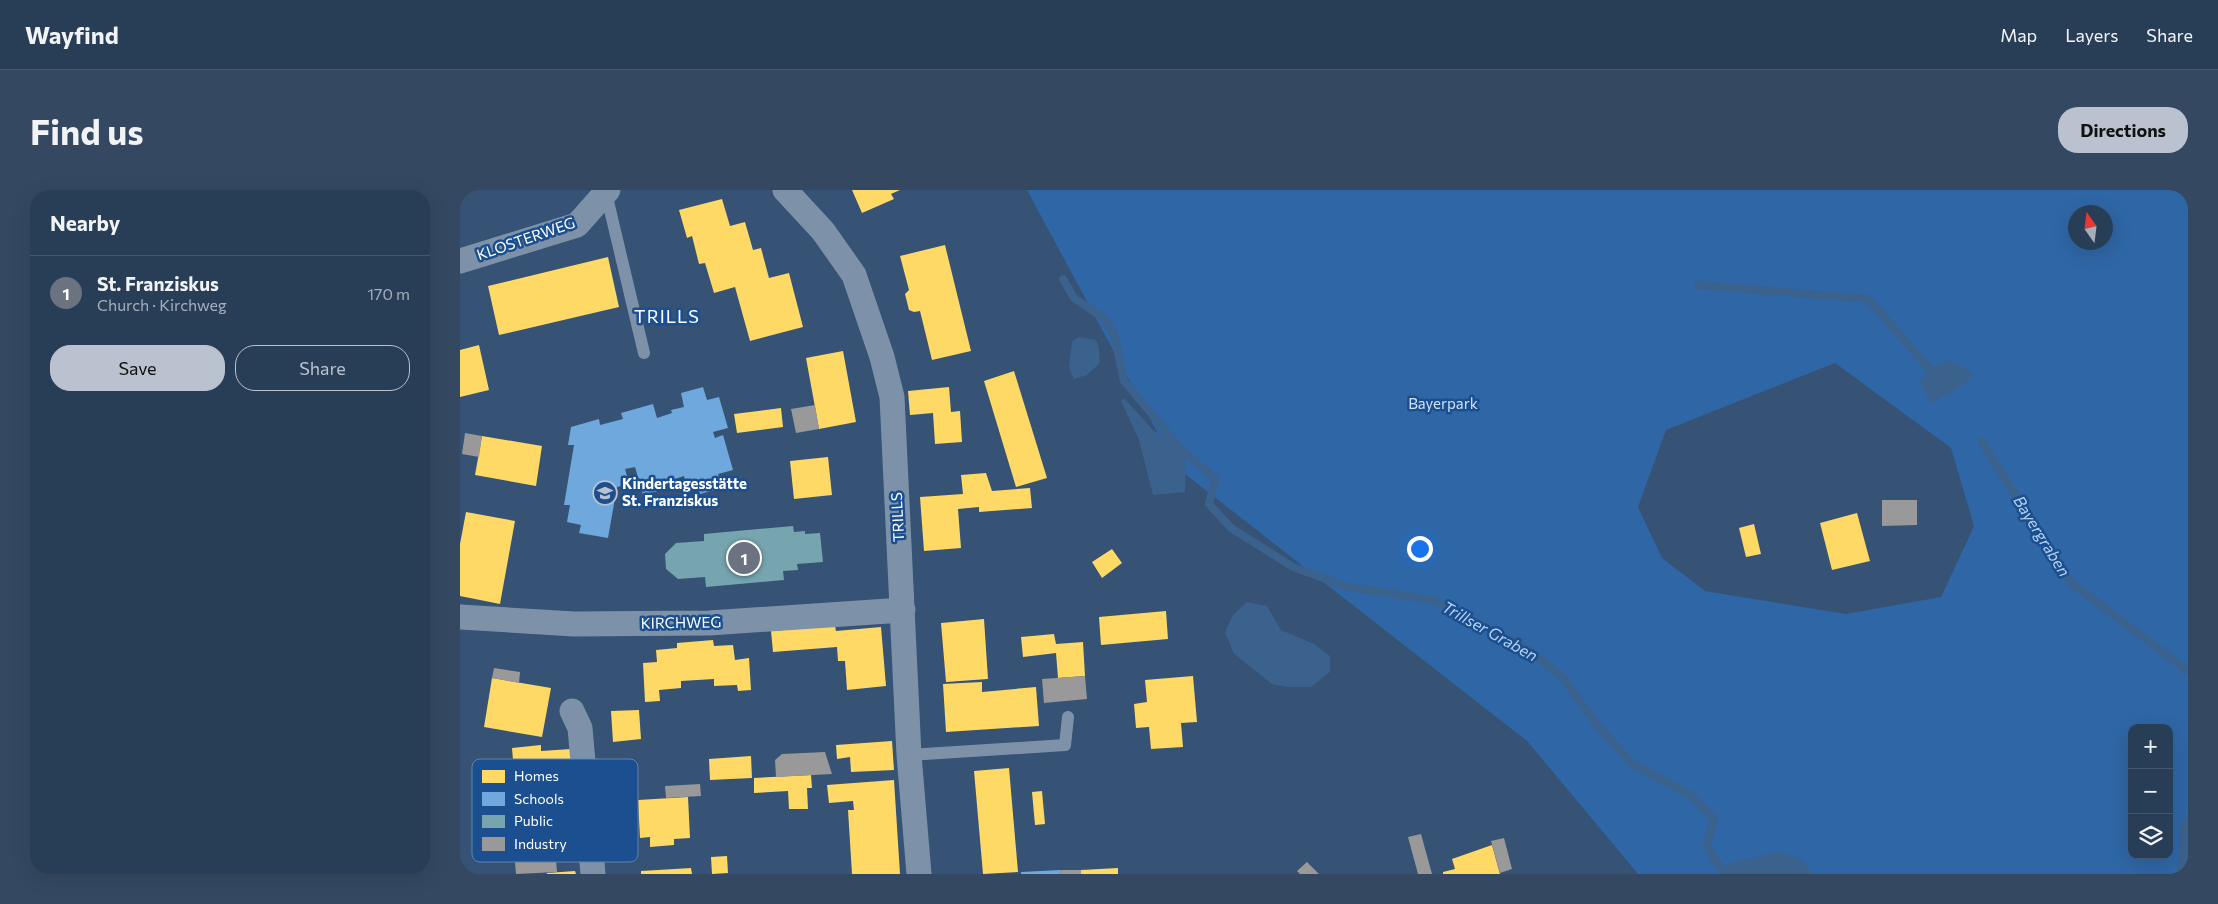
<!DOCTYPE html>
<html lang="en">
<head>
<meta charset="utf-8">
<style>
  body { margin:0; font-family:Commissioner,sans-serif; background:#344961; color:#f1f3f6 }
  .controls { position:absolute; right:15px; bottom:15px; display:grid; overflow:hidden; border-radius:10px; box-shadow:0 5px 20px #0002 }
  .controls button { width:45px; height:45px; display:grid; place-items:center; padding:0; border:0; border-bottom:1px solid #44576d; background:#283e57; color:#f1f3f6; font:25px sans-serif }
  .compass { position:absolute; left:1608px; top:15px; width:45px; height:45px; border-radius:50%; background:#283e57; box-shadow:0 5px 20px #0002; rotate:346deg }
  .you { position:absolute; left:959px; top:358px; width:18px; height:18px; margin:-12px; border:4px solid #fff; border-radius:50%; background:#1a73e8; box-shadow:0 0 0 8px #1a73e833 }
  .badge { display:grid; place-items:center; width:32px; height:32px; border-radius:50%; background:#b9c2ce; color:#fff; font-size:16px; font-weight:700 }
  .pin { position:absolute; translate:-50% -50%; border:2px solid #fff; box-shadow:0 1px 5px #0006 }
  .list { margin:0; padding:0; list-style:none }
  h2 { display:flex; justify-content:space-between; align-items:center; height:65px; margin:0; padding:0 20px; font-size:21px }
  h2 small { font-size:16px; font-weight:400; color:#a5aeba }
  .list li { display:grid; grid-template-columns:32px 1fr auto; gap:15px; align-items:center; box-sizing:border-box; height:75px; padding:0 20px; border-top:1px solid #44576d }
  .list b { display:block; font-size:19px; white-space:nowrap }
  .list p { margin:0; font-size:16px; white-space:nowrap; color:#a5aeba }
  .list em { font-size:16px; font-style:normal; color:#a5aeba }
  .actions { display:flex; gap:10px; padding:15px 20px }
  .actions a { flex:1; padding:11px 0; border:1px solid #b9c2ce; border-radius:20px; text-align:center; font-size:18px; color:#b9c2ce }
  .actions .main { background:#b9c2ce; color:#111 }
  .icon { flex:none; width:28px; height:28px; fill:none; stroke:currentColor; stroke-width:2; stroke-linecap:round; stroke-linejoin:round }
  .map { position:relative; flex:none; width:1728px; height:684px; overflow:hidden; border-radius:20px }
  header { display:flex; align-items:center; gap:30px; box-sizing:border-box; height:70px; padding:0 25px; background:#283e57; border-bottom:1px solid #44576d }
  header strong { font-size:24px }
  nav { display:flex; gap:28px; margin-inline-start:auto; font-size:18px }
  .intro { display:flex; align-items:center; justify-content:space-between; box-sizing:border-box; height:120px; padding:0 30px }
  h1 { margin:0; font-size:35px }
  .button { padding:12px 22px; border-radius:20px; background:#b9c2ce; color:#111; font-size:18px; font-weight:700 }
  main { display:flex; gap:30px; padding:0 30px }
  aside { flex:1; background:#283e57; border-radius:20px; box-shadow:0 5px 20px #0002 }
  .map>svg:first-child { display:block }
  .green { fill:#2f66a5; fill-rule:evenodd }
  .water { fill:#3b618d }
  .homes { fill:#ffd966 }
  .schools { fill:#6fa8dc }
  .public { fill:#76a5af }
  .industry { fill:#999 }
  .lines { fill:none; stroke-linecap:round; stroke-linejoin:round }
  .stream { stroke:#3b618d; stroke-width:8 }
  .lane { stroke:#7d92a8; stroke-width:12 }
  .street { stroke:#7d92a8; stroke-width:25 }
  .labels { text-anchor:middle; stroke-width:5; stroke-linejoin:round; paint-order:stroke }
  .street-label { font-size:15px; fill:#fff; stroke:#1b4f8f }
  .park-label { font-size:15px; fill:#cfe3fa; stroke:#1b4f8f }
  .poi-label { font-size:15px; font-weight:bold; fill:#fff; stroke:#1b4f8f; text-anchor:start }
  .water-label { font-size:16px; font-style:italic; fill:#b5d3f5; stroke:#1b4f8f }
  .quarter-label { font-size:18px; letter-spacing:1px; fill:#fff; stroke:#1b4f8f }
  .key { fill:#1b4f8f; stroke:#5f84b1; stroke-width:1 }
  .key-label { font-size:14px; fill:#fff }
</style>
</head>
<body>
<header>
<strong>Wayfind</strong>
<nav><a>Map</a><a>Layers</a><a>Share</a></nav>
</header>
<div class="intro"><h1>Find us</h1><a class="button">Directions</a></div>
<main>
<aside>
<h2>Nearby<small></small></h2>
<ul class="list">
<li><span class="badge" style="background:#6b7280">1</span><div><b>St. Franziskus</b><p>Church · Kirchweg</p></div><em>170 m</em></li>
</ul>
<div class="actions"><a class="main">Save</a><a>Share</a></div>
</aside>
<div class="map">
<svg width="1728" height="684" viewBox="0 0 1728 684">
  <rect width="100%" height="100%" fill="#365274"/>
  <path class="green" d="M567 0H1728V684H1178L1067 551 716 277ZM1616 22H1646V52H1616ZM1375 173 1491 258 1514 336 1481 407 1386 424 1245 401 1202 368 1178 317 1206 240ZM1672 538H1709V665H1672Z"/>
  <path class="water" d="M619 147 636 150 639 158 640 173 627 185 614 189 609 178 612 151Z
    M1489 170 1513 183 1507 192 1471 213 1460 192 1470 178Z
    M664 208 694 241 722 255 726 262 725 302 693 305 679 250 661 211Z
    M787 412 807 416 821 440 854 454 870 466V482L851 497H827L812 494 774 464 765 442 773 425Z
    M1728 624V684H1716L1719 667V636Z
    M1318 662 1341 669 1353 684H1262L1263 680 1274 672Z"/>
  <path class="homes" d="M392 0H440L431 4 434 9 402 23Z
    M262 9 270 36 285 32 293 60 301 58 309 88 329 83 343 137 290 151 275 97 254 103 245 73 239 74 232 46 227 48 219 20Z
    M485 55 511 161 472 170 460 121 454 122 449 120 445 104 449 100 440 66Z
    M148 67 159 117 39 145 28 96Z
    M19 155 29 200 0 207V160Z
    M383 161 396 232 359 239 346 168Z
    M554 181 587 288 556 297 524 191Z
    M489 197 491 222 500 221 502 252 475 254 473 223 450 225 448 201Z
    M321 218 323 237 277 243 274 224Z
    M22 246 82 256 76 296 15 285Z
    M368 267 372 305 334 309 330 271Z
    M526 283 532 301 570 298 572 318 519 322V317L498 319 501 358 464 361 460 307 503 304 501 285Z
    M6 322 55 331 40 414 0 406V354Z
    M1397 323 1410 371 1372 380 1360 333Z
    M1294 334 1301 364 1286 367 1279 338Z
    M652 359 662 373 642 388 632 372Z
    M706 421 708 449 641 455 639 427Z
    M524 429 528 489 486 492 481 433Z
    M375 436 376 441 421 437 426 496 387 500 385 471H378L377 457 313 462 311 441Z
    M594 444 596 454 623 452 625 486 598 488 596 463 563 467 561 447Z
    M253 450 254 456 273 455 275 470 289 468 291 500 278 501 277 495 254 496V489L221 491V498L199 500 200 511 185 512 183 473 197 472 196 460 217 458V453Z
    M733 486 737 532 721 533 723 557 691 559 689 537 676 538 674 514 687 512 685 490Z
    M32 488 91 498 82 547 24 537Z
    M522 492V502L576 497 579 536 486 542 483 494Z
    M179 520 181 549 153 552 151 521Z
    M432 551 434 580 391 582 390 567 377 569 376 555Z
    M81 555V561L111 559 114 602 56 606 52 558Z
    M291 566 292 588 250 590 249 569Z
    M549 578 558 682 523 684 514 581Z
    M351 585 352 598H347L348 619H329L328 601 294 603V588Z
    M434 590 440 684H392L388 620H394L393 611 369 613 367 595Z
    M582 601 585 634 575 635 572 602Z
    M228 607 230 648 214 649V655L190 657V647L180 648 178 610Z
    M1032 655 1040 684H983V682L995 679 992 669Z
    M267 666 268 683 252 684 251 667Z
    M231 678 232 684H181V681Z
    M658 678V684H621V680Z
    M115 681 116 684H87V683Z"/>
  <path class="schools" d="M243 197 247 210 259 207 268 238 253 242 255 248 263 245 273 280 258 284 262 298 240 304 236 290 226 293 224 286 215 289 216 296 183 305 175 277 165 279 167 286 166 295 157 297 148 348 119 343 121 335 107 332 110 315H104L114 255H108L111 237 139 229 140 235 163 229 161 223 193 214 197 228 212 223 211 220 224 217 221 203Z
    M600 680 601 684H561V682Z"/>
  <path class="public" d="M333 336 334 342 345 341V344L360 343 363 372 337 374 338 380 323 381 324 390 246 397 245 387 218 389 206 379 205 364 216 353 244 351V344Z"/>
  <path class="industry" d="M355 215 359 239 336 243 331 219Z
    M5 243 22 246 19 267 2 264Z
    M1422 310H1457V335L1422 336Z
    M34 478 60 482 59 493 32 488Z
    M625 486 627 509 584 513 582 489Z
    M365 562 372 584 316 587 315 570 322 564Z
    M240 594 241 606 206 608 205 596Z
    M961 644 972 684H958L948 647Z
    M1044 648 1052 679 1040 683 1031 651Z
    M96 669 97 682 56 684 55 672Z
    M847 672 859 684H840L837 681Z
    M600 680H621V684H601Z"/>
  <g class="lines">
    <path class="stream" d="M603 89 614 108 645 129 654 144 664 191 720 258 755 289 749 314 771 338 833 377 888 397 973 410 1068 459 1103 488 1138 536 1171 573 1230 605 1254 629 1247 655 1254 669 1267 684
      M1238 95 1408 109 1489 201
      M1522 252 1610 392 1728 481"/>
    <path class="lane" d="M146 3 184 163
      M449 565 605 555 608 527"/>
    <path class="street" d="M325 0 363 41 394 85 422 167 432 207 449 565 459 684
      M0 71 117 35 148 0
      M0 427 114 434 249 433 443 420
      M112 521 120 538 133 684"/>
  </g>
  <defs>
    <g id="school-ring" transform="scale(1.25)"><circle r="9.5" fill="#1b4f8f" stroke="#b9c2ce" stroke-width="1.5"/><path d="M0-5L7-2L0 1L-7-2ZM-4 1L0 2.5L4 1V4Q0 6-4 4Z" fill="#b9c2ce"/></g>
  </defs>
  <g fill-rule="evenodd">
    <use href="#school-ring" x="145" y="303"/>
  </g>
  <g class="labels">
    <g class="street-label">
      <text transform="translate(66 49) rotate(-19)" y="5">KLOSTERWEG</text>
      <text transform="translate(438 327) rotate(-93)" y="5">TRILLS</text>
      <text transform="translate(221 433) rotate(-1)" y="5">KIRCHWEG</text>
    </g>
    <g class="park-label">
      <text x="983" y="219">Bayerpark</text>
    </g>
    <g class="poi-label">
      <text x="162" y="299">Kindertagesstätte<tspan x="162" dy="17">St. Franziskus</tspan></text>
    </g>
    <g class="water-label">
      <text transform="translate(1582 346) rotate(58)" y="6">Bayergraben</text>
      <text transform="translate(1030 441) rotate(29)" y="6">Trillser Graben</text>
    </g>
    <g class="quarter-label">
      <text x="207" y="133">TRILLS</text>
    </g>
  </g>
  <rect x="12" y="569" width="166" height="103" rx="8" class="key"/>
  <rect x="22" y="580" width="23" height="13" fill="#ffd966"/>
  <rect x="22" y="602" width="23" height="14" fill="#6fa8dc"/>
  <rect x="22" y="625" width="23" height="13" fill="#76a5af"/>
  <rect x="22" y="647" width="23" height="14" fill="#999"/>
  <g class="key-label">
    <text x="54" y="591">Homes</text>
    <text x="54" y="614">Schools</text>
    <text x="54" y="636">Public</text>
    <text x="54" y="659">Industry</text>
  </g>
</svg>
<div class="controls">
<button>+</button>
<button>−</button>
<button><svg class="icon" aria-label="layers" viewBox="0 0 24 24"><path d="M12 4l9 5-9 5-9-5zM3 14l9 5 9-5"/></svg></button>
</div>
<svg class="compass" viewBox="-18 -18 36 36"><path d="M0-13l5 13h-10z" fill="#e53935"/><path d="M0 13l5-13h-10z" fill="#a5aeba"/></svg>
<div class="you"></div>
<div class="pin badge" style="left:284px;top:368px;background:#6b7280">1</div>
</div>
</main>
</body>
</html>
